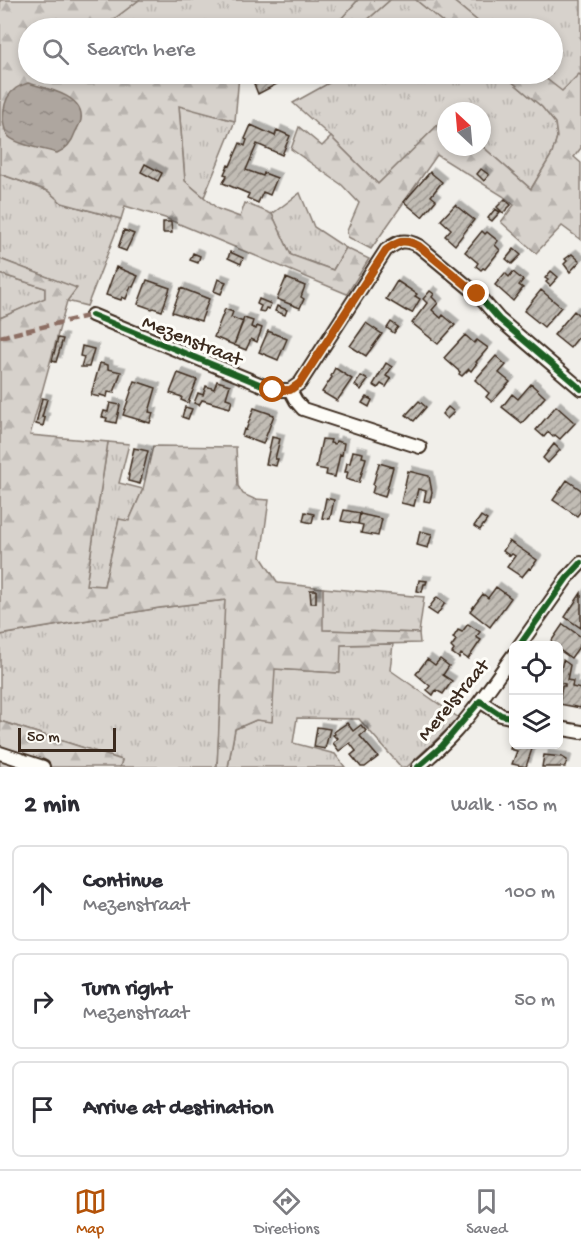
<!DOCTYPE html>
<html lang="en">
<head>
<meta charset="utf-8">
<style>
  body { margin:0; font-family:"Gochi Hand",sans-serif; background:#f7f7f7; color:#2b2b33 }
  .controls { position:absolute; right:18px; bottom:18px; display:grid; overflow:hidden; border-radius:9px; box-shadow:0 3px 9px #0003 }
  .controls button { width:54px; height:54px; display:grid; place-items:center; padding:0; border:0; border-bottom:2px solid #e1e1e2; background:#fff; color:#2b2b33; font:30px sans-serif }
  .compass { position:absolute; left:437px; top:102px; width:54px; height:54px; border-radius:50%; background:#fff; box-shadow:0 3px 9px #0003; rotate:334deg }
  .scale { position:absolute; left:18px; bottom:15px; width:98px; box-sizing:border-box; padding-left:6px; border:3px solid #3b2a1e; border-top:0; font-size:16px; line-height:21px; white-space:nowrap; color:#3b2a1e; -webkit-text-stroke:4px #fdfcf7; paint-order:stroke }
  .stop { position:absolute; width:18px; height:18px; margin:-14px; border:4px solid #b45309; border-radius:50%; background:#fff }
  .stop.end { background:#b45309; border-color:#fff; box-shadow:0 2px 6px #0008 }
  .list { margin:0; padding:0; list-style:none }
  h2 { display:flex; justify-content:space-between; align-items:center; height:78px; margin:0; padding:0 24px; font-size:26px }
  h2 small { font-size:20px; font-weight:400; color:#7c7c81 }
  .list li { display:grid; grid-template-columns:39px 1fr auto; gap:18px; align-items:center; box-sizing:border-box; height:96px; margin:0 12px 12px; padding:0 12px; border:2px solid #e1e1e2; border-radius:9px }
  .list b { display:block; font-size:22px; white-space:nowrap }
  .list p { margin:0; font-size:20px; white-space:nowrap; color:#7c7c81 }
  .list em { font-size:20px; font-style:normal; color:#7c7c81 }
  .icon { flex:none; width:33px; height:33px; fill:none; stroke:currentColor; stroke-width:2; stroke-linecap:round; stroke-linejoin:round }
  .map { position:relative; flex:none; width:581px; height:767px; overflow:hidden }
  .search { position:absolute; background:#fff; box-shadow:0 3px 9px #0003; left:18px; right:18px; top:18px; height:66px; display:flex; align-items:center; gap:15px; box-sizing:border-box; padding:0 21px; border-radius:33px; color:#7c7c81; font-size:22px }
  .sheet { height:402px; background:#fff }
  nav { display:flex; justify-content:space-around; align-items:center; box-sizing:border-box; height:84px; border-top:2px solid #e1e1e2; background:#fff; font-size:16px; color:#7c7c81 }
  nav a { display:grid; justify-items:center; gap:3px }
  nav .on { color:#b45309 }
  .map>svg:first-child { display:block }
  .grass { fill:url(#grass-tufts); stroke:#897e75; stroke-width:1.5 }
  .forest { fill:url(#forest-firs); stroke:#897e75; stroke-width:1.5 }
  .water { fill:url(#water-ripples); stroke:#80746b; stroke-width:1.5 }
  .building { fill:url(#building-hatch); stroke:#3b2a1e; stroke-width:1.5; filter:url(#shadow) }
  .lines { fill:none; stroke-linecap:round; stroke-linejoin:round }
  .street-casing { stroke:#3b2a1e; stroke-width:16 }
  .street { stroke:#fdfcf7; stroke-width:12 }
  .quiet { stroke:#8d6e63; stroke-width:4.5; stroke-dasharray:9 4.5; stroke-linecap:butt }
  .cycleway-casing { stroke:#fdfcf7; stroke-width:10 }
  .cycleway { stroke:#1b5e20; stroke-width:6 }
  .route { stroke:#b45309; stroke-width:8 }
  .labels { text-anchor:middle; stroke-width:6; stroke-linejoin:round; paint-order:stroke }
  .street-label { font-size:20px; fill:#3b2a1e; stroke:#fdfcf7 }
</style>
</head>
<body>
<div class="map">
<svg width="581" height="767" viewBox="0 0 581 767">
  <defs>
    <pattern id="grass-tufts" width="24" height="20" patternUnits="userSpaceOnUse" patternTransform="scale(1.5)"><rect width="24" height="20" fill="#d7d2cc"/><path d="M3 7l-1-3M5 7V3M7 7l1-3M15 17l-1-3M17 17v-4M19 17l1-3" fill="none" stroke="#b9b4af"/></pattern>
    <pattern id="forest-firs" width="22" height="20" patternUnits="userSpaceOnUse" patternTransform="scale(1.5)"><rect width="22" height="20" fill="#d7d2cc"/><path d="M5 1l3.5 6h-7zM16 11l3.5 6h-7z" fill="#b9b4af"/></pattern>
    <pattern id="water-ripples" width="26" height="14" patternUnits="userSpaceOnUse" patternTransform="scale(1.5)"><rect width="26" height="14" fill="#aea69f"/><path d="M2 4q2-2 4 0t4 0M15 11q2-2 4 0t4 0" fill="none" stroke="#8f8781"/></pattern>
    <pattern id="building-hatch" width="6" height="6" patternUnits="userSpaceOnUse" patternTransform="scale(1.5)"><rect width="6" height="6" fill="#c1bcb4"/><path d="M-1 1l2-2M0 6l6-6M5 7l2-2" fill="none" stroke="#9e9992"/></pattern>
    <filter id="shadow"><feDropShadow dx="4.5" dy="-4.5" stdDeviation="0" flood-color="#0004"/></filter>
  </defs>
  <rect width="100%" height="100%" fill="#f1efea"/>
  <filter id="ink" filterUnits="userSpaceOnUse"><feTurbulence type="fractalNoise" baseFrequency=".0167" numOctaves="2"/><feDisplacementMap in="SourceGraphic" scale="12" xChannelSelector="R" yChannelSelector="G"/><feConvolveMatrix kernelMatrix="1 2 1 2 8 2 1 2 1" color-interpolation-filters="sRGB"/></filter>
  <g filter="url(#ink)">
    <path class="grass" d="M139 0H358L342 18 321 28H102Z
      M390 0H416L450 28H358Z
      M452 0H581V76L579 75 562 92 540 74H552V28H486Z
      M345 74H503L542 107 555 123 557 137 552 154 531 189 482 146V111H446V117L378 184 331 137 293 103Z
      M179 105 235 121 204 197 185 181Z
      M0 174 48 191 62 203 121 219 87 306 67 301 76 288 0 259Z
      M300 193 314 227 346 248 333 270 291 255 272 214Z
      M0 274 45 288V299L0 318Z
      M108 442 129 444 119 483 143 489 129 521 119 520 104 586 86 585Z
      M323 588 424 597 419 633 322 630Z
      M226 600 217 767H120L122 760 0 721V635L159 608Z
      M393 644 390 670 459 718 407 767H401L359 719 297 718 293 743 335 754 345 767H228L235 729 256 720 272 721 274 669 339 673 340 645Z"/>
    <path class="forest" d="M0 0H139L102 28H28V74H242L239 75 235 121 179 106 185 181 218 209 240 217 245 203 272 214 291 255 333 270 346 248 369 259 347 294 165 218 125 206 121 219 62 203 48 191 0 174Z
      M358 0H390L358 28H321L342 18Z
      M416 0H452L486 28H450Z
      M503 74H540L562 91 579 74 581 76V148L574 157 581 163V240L562 226 536 253 501 222 514 205 503 196 437 155 371 249 348 237 347 231 359 203 342 185 291 149 299 127 322 146 331 137 378 184 446 117V147L482 146 531 189 552 154 557 137 555 123 542 107Z
      M0 259 77 288 67 301 30 435 108 442 86 585 104 586 119 519 129 521 143 489 153 446 236 447 238 486 243 494 254 499 269 500 261 557 278 583 323 588V630L419 633 420 643 341 645 340 673 275 669 272 722 256 720 235 729 228 767H217L225 600 159 608 0 635V318L45 298V288L0 274Z
      M0 721 122 760 120 767H0Z"/>
    <path class="water" d="M28 83C45 88 85 95 81 120 80 124 77 129 75 133 72 142 67 149 57 153 45 149 17 145 8 136 0 124 2 98 15 89 18 86 24 85 28 83Z"/>
    <path class="building" d="M259 74H270L271 77 273 76 277 84 258 94 254 84 259 82 255 75Z
      M251 125 275 136 277 130 290 136 282 155 257 144 246 170 263 176 264 173 277 178 270 195 263 192 258 203 247 198 249 194 223 183 227 175 224 174 228 165 230 166 240 143 245 146 247 140 245 139Z
      M145 164 162 173 158 181 141 172Z
      M481 169 489 175 484 181 477 174Z
      M430 172 442 182 431 196 436 200 422 217 404 202Z
      M505 199 511 205 503 213 497 207Z
      M455 205 474 220 455 245 445 236 451 229 441 220Z
      M495 209 500 212 492 221 488 218Z
      M163 222H171L172 233H163Z
      M124 230 134 234 126 251 118 248Z
      M482 231 485 234 487 232 498 241 495 245 500 250 485 269 483 268 481 270 476 266 478 263 465 252Z
      M514 249 521 255 512 264 506 259Z
      M230 252 243 258 241 264 228 258Z
      M193 253 200 256 198 263 190 260Z
      M572 254 580 261 570 272 564 264 567 261 565 259Z
      M116 267 138 276 133 287 131 286 126 299 122 297 121 300 106 295Z
      M551 271 558 277 550 286 546 282 548 280 545 278Z
      M513 272 523 280 519 285 523 288 513 301 495 285 505 273 509 277Z
      M286 278 305 286 301 297 304 299 300 308 277 299Z
      M218 279 226 282 221 294 214 291Z
      M147 280 170 288 162 311 153 308 152 309 138 304Z
      M397 281 417 294 415 296 420 299 412 313 406 310V311L386 299Z
      M181 288 209 299 201 321 172 312Z
      M541 290 561 307 544 327 524 311Z
      M430 291 434 294 432 297 438 303 432 310 441 318 443 315 455 325 438 344 412 323 427 303 423 299Z
      M259 299 271 304 269 309 266 308 264 312 259 311 261 306 257 304Z
      M277 306 287 310 285 315 275 311Z
      M225 309 233 312 231 317 243 322 234 345 214 337Z
      M574 311 581 317V334L570 348 554 335Z
      M244 318 253 321 251 327 256 329 257 326 262 328 257 342 251 339 246 350 234 345Z
      M391 322 398 327 394 333 387 328Z
      M366 323 382 334 366 356 350 346Z
      M268 331 287 339 278 360 259 352Z
      M465 335 474 343 477 340 488 348 476 362 477 363 471 371 469 369 462 376 459 374 460 372 444 358Z
      M58 338 63 339 56 362 52 361Z
      M82 346 94 349 89 367H81L84 357 80 356Z
      M496 356 506 365 499 373 510 382 492 402 486 397 489 393 475 380Z
      M100 363 108 365V369L121 372 114 393 108 392 107 397 100 395 99 397 91 395Z
      M386 363 392 367 386 376 391 379 386 387 381 384 378 388 373 385Z
      M335 368 352 379 337 401 322 392 332 377 331 376Z
      M178 373 197 380 188 403 181 400 182 397 170 393Z
      M361 376 368 380 361 390 355 385Z
      M135 381 156 388 149 412 153 413 150 423 123 415 133 386Z
      M217 381 230 385 226 398 232 400 230 408 202 400 199 405 194 403 198 393 203 395 206 386 214 389Z
      M531 384 545 397 522 423 502 407 512 394 518 399Z
      M366 397 372 400 369 407 362 403Z
      M42 398 47 399 42 417 45 418 43 426 36 424Z
      M419 401 426 407 414 421 406 415Z
      M110 403 120 405 116 423 106 421 107 418 102 417 104 411 108 412Z
      M556 406 575 423 560 439 555 435 553 437 548 432 544 437 536 430Z
      M185 407 192 409 188 419 182 417Z
      M448 407 454 412 447 419 442 414Z
      M254 408 274 415 263 444 242 436 244 429 246 430Z
      M272 437 280 439 275 459H278L276 466 266 464Z
      M322 439 331 440 330 443 335 444 336 441 344 443 342 455 340 454 335 477 326 475 327 470 316 468Z
      M554 444 560 450 548 463 543 458Z
      M134 448 148 451 140 484 128 481 129 475H128Z
      M353 451 363 453 362 457 366 458 359 483 346 479 348 472H345L347 463H350Z
      M379 463 393 467 385 497 372 493 374 486 373 485Z
      M408 471 429 476 432 492 430 502 424 501 426 491 418 489 414 506 401 503Z
      M567 480 581 490V511L577 516 553 500Z
      M326 498 334 500 330 519 322 518Z
      M344 510 360 513 358 524 341 521Z
      M305 512 314 514 312 523 303 521Z
      M360 514 382 519 378 536 361 533 363 525 358 524Z
      M481 516 487 520 480 530 474 526Z
      M420 531 432 534 428 548 417 545Z
      M509 541 537 560 531 569 529 568 522 577 507 567 515 556 512 554 510 556 503 551Z
      M419 580 427 581 426 584H424L422 592 417 591Z
      M496 587 511 598 490 627 470 611 483 594 488 598Z
      M310 590H316V603H311Z
      M581 593V628L565 617Z
      M437 597 445 603 437 615 428 609Z
      M468 624 480 632 476 637 481 640 468 659 461 654 459 658 452 653 454 650 451 647 456 640 453 638 458 630 462 632Z
      M563 624 581 637V644L571 658 558 649V646H548Z
      M427 659 435 665 440 659 449 666 443 675 452 681 443 694 436 690 433 695 427 690 430 686 416 674Z
      M563 660 570 665 567 680 573 681 572 687 581 689V708L559 704 562 686H565V684L558 683Z
      M347 723 353 731 361 725 366 731 360 736 378 757 365 767H361L351 755 356 751 350 743 339 751 333 743 338 738 337 737 336 738 333 735 335 734 334 732Z
      M317 727 330 729 325 749 314 747Z
      M513 739 514 744 533 746 526 767 512 764 517 751 510 749Z
      M544 755 562 757 567 760 565 767H542Z"/>
    <g class="lines">
      <g class="street-casing">
        <path id="street" d="M92 315 274 390H290L300 383 386 250C399 241 404 238 419 246L477 294 499 319 581 389
          M290 390 296 401 303 409 420 447
          M519 646 567 578 581 563
          M480 701 501 715 514 718
          M558 728 581 732
          M0 753 43 767
          M418 767C431 756 443 745 455 732 477 708 495 680 514 654"/>
      </g>
      <use href="#street" class="street"/>
      <path class="quiet" d="M0 337 92 315"/>
      <g class="cycleway-casing">
        <path id="cycleway" d="M92 315 274 390H290L300 383 386 250C399 241 404 238 419 246L477 294 499 319 581 389
          M519 646 567 578 581 563
          M418 767 442 746 480 701 501 715 514 718"/>
      </g>
      <use href="#cycleway" class="cycleway"/>
    </g>
  </g>
  <g class="lines" filter="url(#ink)">
    <path class="route" d="M273 390H290L300 383 386 250C399 241 404 238 419 246L477 294"/>
  </g>
  <g class="labels">
    <g class="street-label">
      <text transform="translate(193 339) rotate(22)" y="7">Mezenstraat</text>
      <text transform="translate(452 699) rotate(-50)" y="7">Merelstraat</text>
    </g>
  </g>
</svg>
<div class="controls">
<button><svg class="icon" aria-label="locate" viewBox="0 0 24 24"><circle cx="12" cy="12" r="6"/><path d="M12 2v4M12 18v4M2 12h4M18 12h4"/></svg></button>
<button><svg class="icon" aria-label="layers" viewBox="0 0 24 24"><path d="M12 4l9 5-9 5-9-5zM3 14l9 5 9-5"/></svg></button>
</div>
<svg class="compass" viewBox="-18 -18 36 36"><path d="M0-13l5 13h-10z" fill="#e53935"/><path d="M0 13l5-13h-10z" fill="#7c7c81"/></svg>
<div class="scale">50 m</div>
<div class="stop" style="left:273px;top:390px"></div>
<div class="stop end" style="left:477px;top:294px"></div>
<div class="search"><svg class="icon" aria-label="search" viewBox="0 0 24 24"><circle cx="10" cy="10" r="6"/><path d="M15 15l6 6"/></svg>Search here</div>
</div>
<section class="sheet">
<h2>2 min<small>Walk · 150 m</small></h2>
<ul class="list">
<li><svg class="icon" aria-label="ahead" viewBox="0 0 24 24"><path d="M12 20V5M6 11l6-6 6 6"/></svg><div><b>Continue</b><p>Mezenstraat</p></div><em>100 m</em></li>
<li><svg class="icon" aria-label="right" viewBox="0 0 24 24"><path d="M7 20v-9h11M14 6l5 5-5 5"/></svg><div><b>Turn right</b><p>Mezenstraat</p></div><em>50 m</em></li>
<li><svg class="icon" aria-label="arrive" viewBox="0 0 24 24"><path d="M6 21V4h12l-3 4 3 4H6"/></svg><div><b>Arrive at destination</b></div></li>
</ul>
</section>
<nav>
<a class="on"><svg class="icon" aria-label="map" viewBox="0 0 24 24"><path d="M3 6l6-2 6 2 6-2v14l-6 2-6-2-6 2zM9 4v14M15 6v14"/></svg>Map</a>
<a><svg class="icon" aria-label="directions" viewBox="0 0 24 24"><path d="M12 3l9 9-9 9-9-9zM9 14v-3h6M13 9l2 2-2 2"/></svg>Directions</a>
<a><svg class="icon" aria-label="saved" viewBox="0 0 24 24"><path d="M7 4h10v16l-5-4-5 4z"/></svg>Saved</a>
</nav>
</body>
</html>
